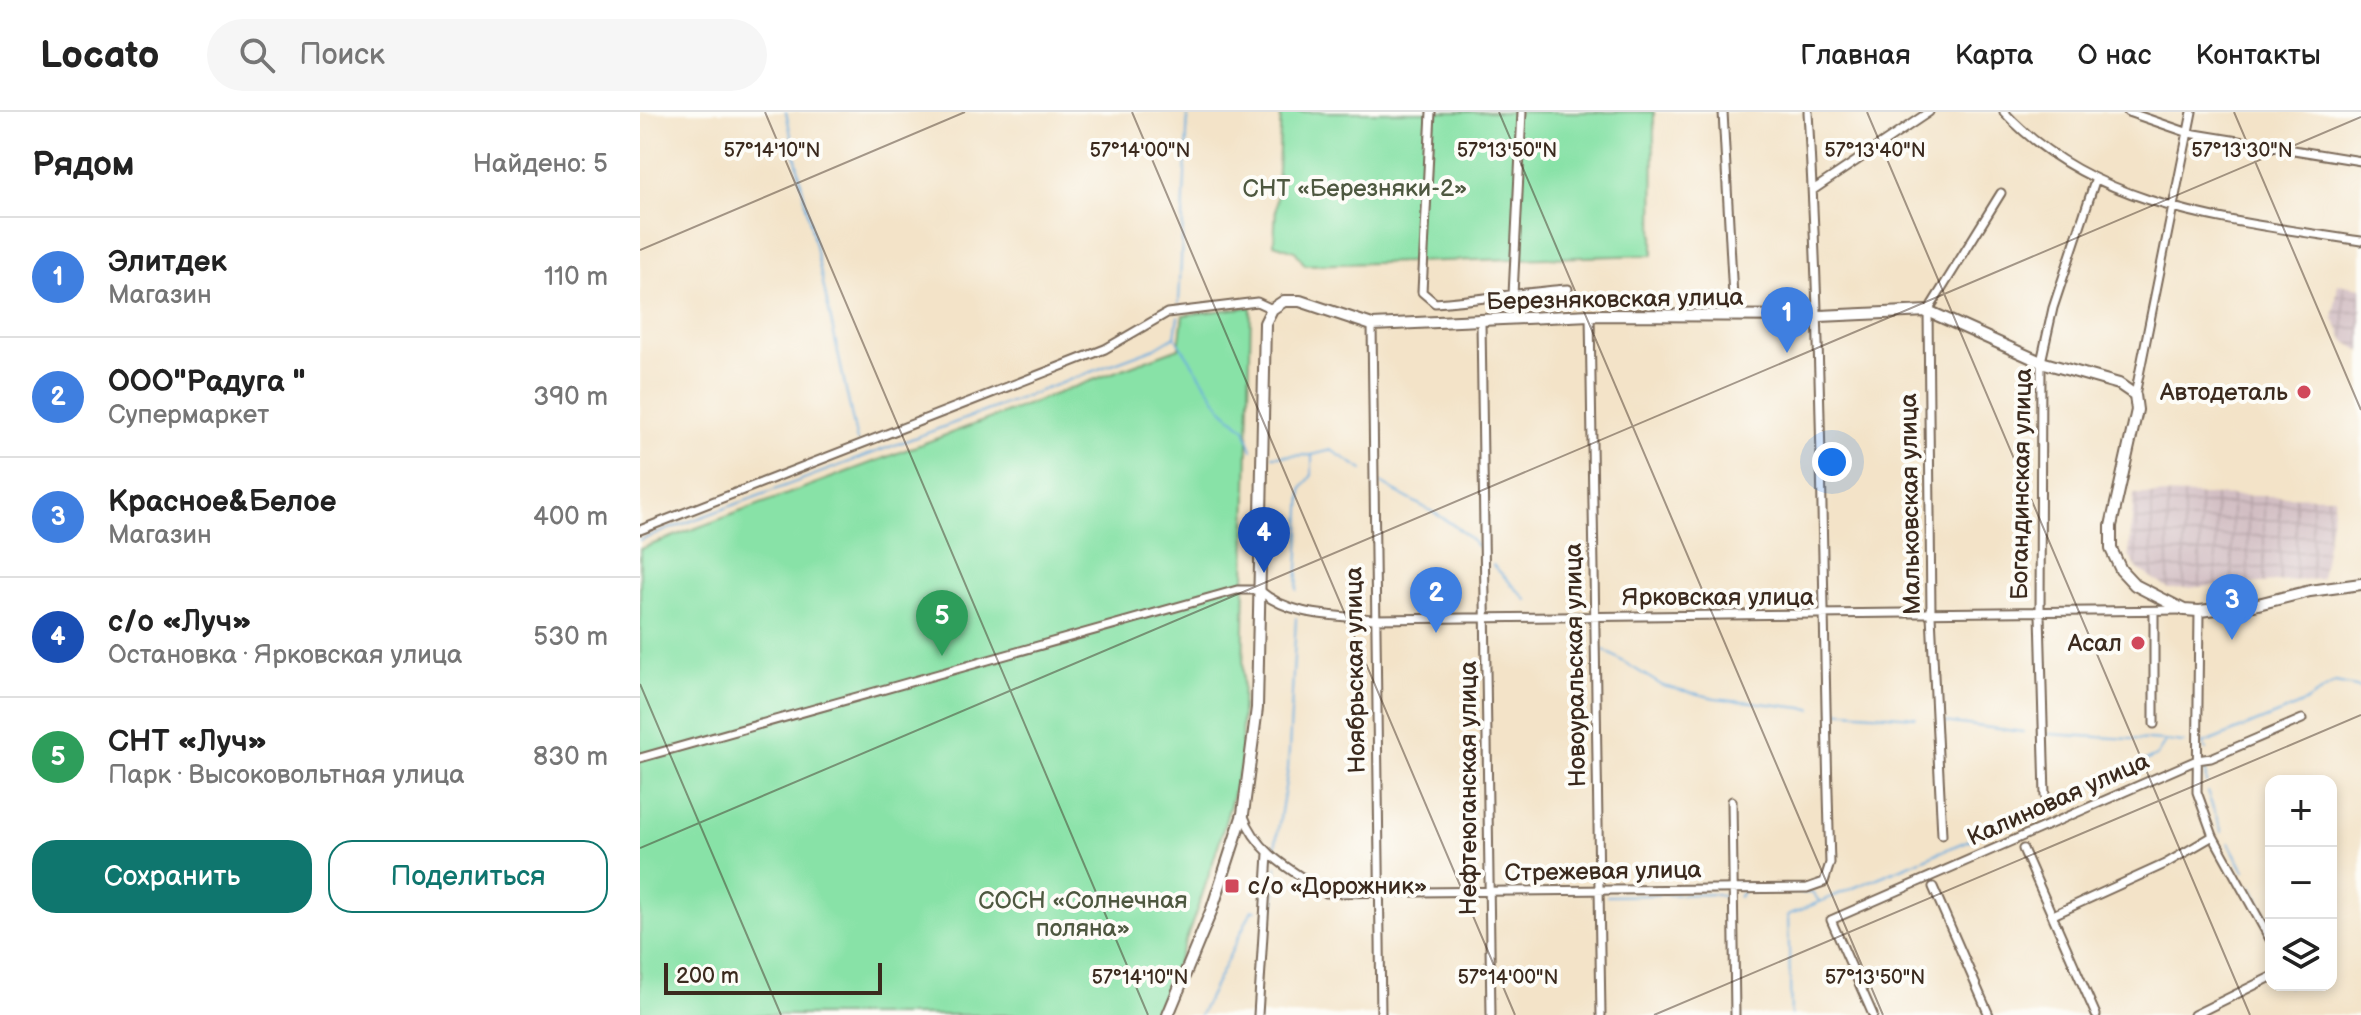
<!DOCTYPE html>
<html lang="ru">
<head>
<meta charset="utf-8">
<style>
  body { margin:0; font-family:"Balsamiq Sans",sans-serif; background:#f6f6f6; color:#222 }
  .controls { position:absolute; right:24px; bottom:24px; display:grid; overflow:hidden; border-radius:16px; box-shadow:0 4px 12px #0003 }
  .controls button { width:72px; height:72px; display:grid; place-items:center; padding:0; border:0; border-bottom:2px solid #e0e0e0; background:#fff; color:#222; font:40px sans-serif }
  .scale { position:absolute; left:24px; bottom:20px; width:218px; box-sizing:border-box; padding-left:8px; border:4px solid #3b2a1e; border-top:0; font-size:22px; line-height:28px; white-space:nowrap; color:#3b2a1e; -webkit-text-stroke:6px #fdfcf7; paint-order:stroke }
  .you { position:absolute; left:1192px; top:350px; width:28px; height:28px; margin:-20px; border:6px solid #fff; border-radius:50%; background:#1a73e8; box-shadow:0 0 0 12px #1a73e833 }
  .badge { display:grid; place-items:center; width:52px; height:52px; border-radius:50%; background:#0f766e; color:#fff; font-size:26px; font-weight:700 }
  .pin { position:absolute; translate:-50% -66px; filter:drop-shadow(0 2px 4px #0008) }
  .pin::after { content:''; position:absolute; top:42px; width:28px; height:24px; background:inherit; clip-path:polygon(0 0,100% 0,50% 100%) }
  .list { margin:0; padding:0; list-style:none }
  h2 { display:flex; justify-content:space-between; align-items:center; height:104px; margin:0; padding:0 32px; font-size:34px }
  h2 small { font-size:26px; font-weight:400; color:#767676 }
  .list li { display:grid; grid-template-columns:52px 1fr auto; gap:24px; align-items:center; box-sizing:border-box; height:120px; padding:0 32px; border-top:2px solid #e0e0e0 }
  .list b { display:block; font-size:30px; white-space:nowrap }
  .list p { margin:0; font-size:26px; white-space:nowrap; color:#767676 }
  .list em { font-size:26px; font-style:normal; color:#767676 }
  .actions { display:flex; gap:16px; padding:24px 32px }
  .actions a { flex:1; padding:18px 0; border:2px solid #0f766e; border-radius:24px; text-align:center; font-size:28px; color:#0f766e }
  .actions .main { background:#0f766e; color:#fff }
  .icon { flex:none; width:44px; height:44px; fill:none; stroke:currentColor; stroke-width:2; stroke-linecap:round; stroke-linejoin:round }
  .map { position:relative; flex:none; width:1721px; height:903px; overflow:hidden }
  header { display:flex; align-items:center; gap:48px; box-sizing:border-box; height:112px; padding:0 40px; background:#fff; border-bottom:2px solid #e0e0e0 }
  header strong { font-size:38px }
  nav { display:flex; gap:44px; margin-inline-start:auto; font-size:28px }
  .search { width:560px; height:72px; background:#f6f6f6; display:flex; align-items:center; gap:20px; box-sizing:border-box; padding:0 28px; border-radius:44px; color:#767676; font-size:30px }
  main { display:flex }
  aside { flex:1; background:#fff }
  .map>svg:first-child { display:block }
  .industrial { fill:url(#industrial-grid) }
  .garden { fill:#88e2a7; stroke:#628662; stroke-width:2 }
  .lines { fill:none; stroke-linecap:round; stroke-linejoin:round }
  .stream { stroke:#69acde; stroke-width:2 }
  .street-casing { stroke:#7b6b5a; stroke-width:11 }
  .secondary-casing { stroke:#7b6b5a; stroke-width:14 }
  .street { stroke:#fff; stroke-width:7 }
  .secondary { stroke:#fff; stroke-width:10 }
  .ticks { fill:none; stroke:#3b2a1e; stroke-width:2; stroke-opacity:0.45 }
  .poi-dot { fill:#d1495b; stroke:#fdfcf7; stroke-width:3 }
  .labels { text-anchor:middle; stroke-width:8; stroke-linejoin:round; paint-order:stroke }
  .park-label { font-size:24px; fill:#4e5840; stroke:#fdfcf7 }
  .street-label { font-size:24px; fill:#3b2a1e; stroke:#fdfcf7 }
  .poi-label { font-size:24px; fill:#3b2a1e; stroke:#fdfcf7; text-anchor:end }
  .ticks-label { font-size:20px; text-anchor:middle; fill:#3b2a1e; stroke:#fdfcf7; stroke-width:8; stroke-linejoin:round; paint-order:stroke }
</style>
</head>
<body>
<header>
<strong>Locato</strong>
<div class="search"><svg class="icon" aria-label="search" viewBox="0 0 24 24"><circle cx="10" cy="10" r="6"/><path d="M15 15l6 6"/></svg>Поиск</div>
<nav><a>Главная</a><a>Карта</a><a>О нас</a><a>Контакты</a></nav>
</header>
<main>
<aside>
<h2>Рядом<small>Найдено: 5</small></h2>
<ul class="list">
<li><span class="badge" style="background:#3f7fe0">1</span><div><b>Элитдек</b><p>Магазин</p></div><em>110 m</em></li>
<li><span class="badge" style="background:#3f7fe0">2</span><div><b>ООО&quot;Радуга &quot;</b><p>Супермаркет</p></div><em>390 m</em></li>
<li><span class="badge" style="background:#3f7fe0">3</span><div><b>Красное&amp;Белое</b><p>Магазин</p></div><em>400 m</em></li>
<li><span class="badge" style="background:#1a4fb4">4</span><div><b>с/о «Луч»</b><p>Остановка · Ярковская улица</p></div><em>530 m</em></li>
<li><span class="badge" style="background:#2e9e5b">5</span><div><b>СНТ «Луч»</b><p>Парк · Высоковольтная улица</p></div><em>830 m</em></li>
</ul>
<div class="actions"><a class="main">Сохранить</a><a>Поделиться</a></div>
</aside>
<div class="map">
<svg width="1721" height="903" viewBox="0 0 1721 903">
  <defs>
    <pattern id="industrial-grid" width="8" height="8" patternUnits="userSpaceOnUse" patternTransform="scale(2)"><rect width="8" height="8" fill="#d2bec3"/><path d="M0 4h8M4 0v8" fill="none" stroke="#b5a3a7"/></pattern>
  </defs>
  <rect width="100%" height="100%" fill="#fdfcf7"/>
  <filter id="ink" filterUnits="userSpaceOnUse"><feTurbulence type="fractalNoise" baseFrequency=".0125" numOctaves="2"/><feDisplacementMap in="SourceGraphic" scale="16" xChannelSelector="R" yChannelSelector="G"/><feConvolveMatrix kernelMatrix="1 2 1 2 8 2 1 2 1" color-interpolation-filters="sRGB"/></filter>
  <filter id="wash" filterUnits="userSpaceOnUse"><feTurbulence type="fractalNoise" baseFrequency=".006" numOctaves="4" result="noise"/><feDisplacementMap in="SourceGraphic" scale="32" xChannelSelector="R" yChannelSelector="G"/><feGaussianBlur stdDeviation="1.8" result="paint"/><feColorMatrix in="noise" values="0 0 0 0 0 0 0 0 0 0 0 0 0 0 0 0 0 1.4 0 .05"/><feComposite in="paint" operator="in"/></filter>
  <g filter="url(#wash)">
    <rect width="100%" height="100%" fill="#f3e3c8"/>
    <path class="industrial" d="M1698 172 1721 176V239L1706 230 1693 207Z
      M1494 382 1695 385 1681 467 1529 477 1498 457 1489 444Z"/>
    <path class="garden" d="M641 0H1014L1013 143 665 153 655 139 634 132Z
      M611 195 601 652C579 738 552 822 514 903H0V437L539 236 543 203Z"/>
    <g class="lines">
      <path class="stream" d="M146 0 217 329
        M539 191 548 0
        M535 225 583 298 605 317 612 338
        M633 344 672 343 691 338 723 358
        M740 370C773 392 812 405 838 435
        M0 428 515 236 535 224 538 205
        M853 453 887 488
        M657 478 662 377 672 363V343
        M656 506 648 657 635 736 685 774 731 776
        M964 538 1023 574 1075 586 1172 597
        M1191 599 1275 605
        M1304 610 1383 620
        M1409 622 1524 629
        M1566 638 1563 632 1660 593 1695 571 1721 576
        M1565 651 1566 671
        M1567 680 1582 720
        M1589 731 1604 759
        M1612 774 1631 816
        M1110 780 1173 781 1179 789
        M967 784 1075 782 1087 785
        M1099 785 1103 780
        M629 797H634L637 754
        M1648 875V873
        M560 903 612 798H616
        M1151 903 1148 803 1392 702 1516 644 1526 629 1544 631"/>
    </g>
  </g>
  <g filter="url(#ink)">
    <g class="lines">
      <g class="street-casing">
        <path id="street" d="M791 0 782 180 795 191C840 188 883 180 928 177
          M1083 0 1094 204
          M1364 0C1456 99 1595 109 1721 129
          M1488 0 1549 21 1721 49
          M1173 78 1289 0
          M950 203 961 903
          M876 207 873 183 882 0
          M841 210 851 903
          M732 213 741 903
          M1495 283 1552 0
          M0 418 465 237 527 201 617 190 632 197
          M1514 499V612
          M1559 499 1557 680 1573 724 1631 829
          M0 646 597 478H619C650 505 694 503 733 507L1542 498
          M1405 684 1400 502 1401 250 1413 196 1455 69
          M1092 689 1095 903
          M603 702C617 742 653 759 686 781L1167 776 1184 770 1190 751C1182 501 1183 250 1168 0
          M1302 723 1291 503 1288 199 1361 81
          M1383 737 1456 903
          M1293 775 1349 903
          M1413 803 1525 752 1573 724
          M618 903 628 742
          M1233 903 1191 808 1557 648 1571 646 1662 607
          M1554 903 1631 865"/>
      </g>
      <g class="secondary-casing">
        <path id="secondary" d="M528 903 572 797 603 702 617 596 625 211 632 197 644 189H660L732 213 950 203 1180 204 1288 199 1401 250 1479 272 1495 283 1497 298 1471 414V437L1481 458 1495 473 1544 498 1559 499 1614 493 1670 479 1721 472"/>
      </g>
      <use href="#street" class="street"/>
      <use href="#secondary" class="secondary"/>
    </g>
  </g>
  <path class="ticks" d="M125 0 508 903M492 0 875 903M859 0 1243 903M1227 0 1610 903M1594 0 1721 298M0 138 325 0M0 572 141 903M0 736 1721 5M1014 903 1721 603"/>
  <g class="poi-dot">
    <circle cx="1664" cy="280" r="8"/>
    <circle cx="1498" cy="531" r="8"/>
    <rect x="584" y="766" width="16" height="16" rx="4"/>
  </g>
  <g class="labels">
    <g class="park-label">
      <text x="715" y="84">СНТ «Березняки-2»</text>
      <text x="443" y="796">СОСН «Солнечная<tspan x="443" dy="28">поляна»</tspan></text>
    </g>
    <g class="street-label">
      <text transform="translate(975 187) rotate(-1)" y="8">Березняковская улица</text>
      <text transform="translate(1381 372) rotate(-89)" y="8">Богандинская улица</text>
      <text transform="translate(1270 392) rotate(-91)" y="8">Мальковская улица</text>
      <text x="1078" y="493">Ярковская улица</text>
      <text transform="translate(935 553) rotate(-91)" y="8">Новоуральская улица</text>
      <text transform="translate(715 558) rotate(-91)" y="8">Ноябрьская улица</text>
      <text transform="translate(828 676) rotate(-90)" y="8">Нефтеюганская улица</text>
      <text transform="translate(1418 687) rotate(-24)" y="8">Калиновая улица</text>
      <text transform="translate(963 759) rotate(-1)" y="8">Стрежевая улица</text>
    </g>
    <g class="poi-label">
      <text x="1648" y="288">Автодеталь</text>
      <text x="1482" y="539">Асал</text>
      <text x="608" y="782" text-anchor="start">с/о «Дорожник»</text>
    </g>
  </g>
  <g class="ticks-label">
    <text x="132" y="45">57°14'10"N</text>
    <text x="500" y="45">57°14'00"N</text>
    <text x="867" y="45">57°13'50"N</text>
    <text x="1235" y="45">57°13'40"N</text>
    <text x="1602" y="45">57°13'30"N</text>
    <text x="500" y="872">57°14'10"N</text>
    <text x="868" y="872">57°14'00"N</text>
    <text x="1235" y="872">57°13'50"N</text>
  </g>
</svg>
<div class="controls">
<button>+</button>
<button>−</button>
<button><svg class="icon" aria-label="layers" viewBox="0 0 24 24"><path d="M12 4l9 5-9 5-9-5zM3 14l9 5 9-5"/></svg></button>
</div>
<div class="scale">200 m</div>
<div class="you"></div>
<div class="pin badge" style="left:1147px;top:241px;background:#3f7fe0">1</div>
<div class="pin badge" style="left:796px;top:521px;background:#3f7fe0">2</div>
<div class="pin badge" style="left:1592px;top:528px;background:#3f7fe0">3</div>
<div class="pin badge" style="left:624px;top:461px;background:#1a4fb4">4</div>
<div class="pin badge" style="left:302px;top:544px;background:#2e9e5b">5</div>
</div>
</main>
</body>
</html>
